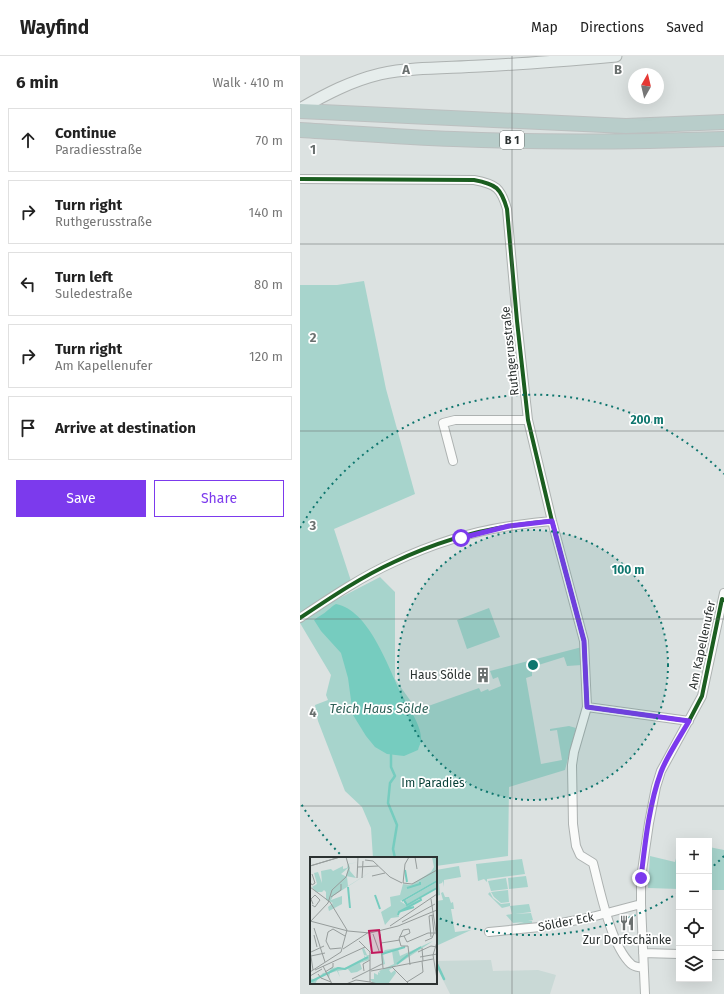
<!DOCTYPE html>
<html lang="en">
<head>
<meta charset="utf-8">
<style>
  body { margin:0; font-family:"Fira Sans",sans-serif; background:#f6f6f6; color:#222 }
  .controls { position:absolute; right:12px; bottom:12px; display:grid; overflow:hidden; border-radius:0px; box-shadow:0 4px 16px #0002 }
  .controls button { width:36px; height:36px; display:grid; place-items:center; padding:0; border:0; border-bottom:1px solid #e0e0e0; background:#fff; color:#222; font:20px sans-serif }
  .compass { position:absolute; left:328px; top:12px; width:36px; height:36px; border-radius:50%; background:#fff; box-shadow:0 4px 16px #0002; rotate:8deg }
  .stop { position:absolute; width:12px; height:12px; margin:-9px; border:3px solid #7c3aed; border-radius:50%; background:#fff }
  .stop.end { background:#7c3aed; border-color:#fff; box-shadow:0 1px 4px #0008 }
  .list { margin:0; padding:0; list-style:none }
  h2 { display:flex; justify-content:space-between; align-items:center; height:52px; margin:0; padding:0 16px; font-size:17px }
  h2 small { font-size:13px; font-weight:400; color:#767676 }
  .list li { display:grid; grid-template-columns:26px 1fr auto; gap:12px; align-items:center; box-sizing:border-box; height:64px; margin:0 8px 8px; padding:0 8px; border:1px solid #e0e0e0; border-radius:0px }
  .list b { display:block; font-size:15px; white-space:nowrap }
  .list p { margin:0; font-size:13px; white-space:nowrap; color:#767676 }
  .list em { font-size:13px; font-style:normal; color:#767676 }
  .actions { display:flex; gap:8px; padding:12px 16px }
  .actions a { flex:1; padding:9px 0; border:1px solid #7c3aed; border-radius:0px; text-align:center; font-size:14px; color:#7c3aed }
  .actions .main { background:#7c3aed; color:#fff }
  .icon { flex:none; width:22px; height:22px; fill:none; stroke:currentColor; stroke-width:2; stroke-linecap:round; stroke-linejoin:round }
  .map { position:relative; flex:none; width:424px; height:938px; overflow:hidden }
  header { display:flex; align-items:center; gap:24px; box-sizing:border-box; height:56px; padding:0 20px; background:#fff; border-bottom:1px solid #e0e0e0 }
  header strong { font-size:19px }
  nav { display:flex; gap:22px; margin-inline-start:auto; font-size:14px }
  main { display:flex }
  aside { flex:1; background:#fff }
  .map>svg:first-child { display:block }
  .built { fill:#c9d9d6 }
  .green { fill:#a7d4cc }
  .water { fill:#76ccbf }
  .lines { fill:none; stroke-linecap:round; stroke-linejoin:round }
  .stream { stroke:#76ccbf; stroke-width:2.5 }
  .street-casing { stroke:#adb2b1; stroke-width:10 }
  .secondary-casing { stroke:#adb2b1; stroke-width:13 }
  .highway-casing { stroke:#bcc0c0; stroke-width:16 }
  .street { stroke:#fafbfa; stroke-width:8 }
  .secondary { stroke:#e6edec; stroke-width:11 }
  .highway { stroke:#b8cdca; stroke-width:14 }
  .cycleway-casing { stroke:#fff; stroke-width:6 }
  .cycleway { stroke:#1b5e20; stroke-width:4 }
  .route { stroke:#7c3aed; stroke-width:5 }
  .grid { fill:none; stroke:#6a706f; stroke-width:1; stroke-opacity:0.55 }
  .ring { fill:none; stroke:#0f766e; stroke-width:2; stroke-dasharray:2 4 }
  .labels { text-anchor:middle; stroke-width:3.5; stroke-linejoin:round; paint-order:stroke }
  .shield { fill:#fff; stroke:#6b706f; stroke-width:1 }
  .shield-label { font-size:11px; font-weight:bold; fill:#2c3231 }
  .street-label { font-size:12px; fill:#2c3231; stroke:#fff }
  .poi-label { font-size:12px; fill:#2c3231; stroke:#fff; text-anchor:end }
  .park-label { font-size:12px; fill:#063e36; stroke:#fff }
  .water-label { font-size:13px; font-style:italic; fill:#2e6057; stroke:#fff }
  .inset-river { fill:none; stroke:#76ccbf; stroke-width:2 }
  .inset-road { fill:none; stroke:#969c9b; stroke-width:1 }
  .view { fill:#c2185b; fill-opacity:0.15; stroke:#c2185b; stroke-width:2 }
  .inset-edge { fill:none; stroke:#2c3231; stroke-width:2 }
  .grid-label { font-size:13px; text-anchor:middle; font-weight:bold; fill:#6a706f; stroke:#fff; stroke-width:3.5; stroke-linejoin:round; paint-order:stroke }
  .centre { fill:#0f766e; stroke:#fff; stroke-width:2 }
  .ring-label { font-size:12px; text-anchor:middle; font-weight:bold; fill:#0f766e; stroke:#fff; stroke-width:3.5; stroke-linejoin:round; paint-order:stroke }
</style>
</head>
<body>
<header>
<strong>Wayfind</strong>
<nav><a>Map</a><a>Directions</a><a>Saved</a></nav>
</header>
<main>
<aside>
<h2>6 min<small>Walk · 410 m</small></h2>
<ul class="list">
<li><svg class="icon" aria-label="ahead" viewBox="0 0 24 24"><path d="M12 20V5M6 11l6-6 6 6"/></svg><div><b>Continue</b><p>Paradiesstraße</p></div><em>70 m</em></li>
<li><svg class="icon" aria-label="right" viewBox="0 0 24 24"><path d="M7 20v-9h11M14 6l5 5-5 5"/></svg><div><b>Turn right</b><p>Ruthgerusstraße</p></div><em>140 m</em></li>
<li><svg class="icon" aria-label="left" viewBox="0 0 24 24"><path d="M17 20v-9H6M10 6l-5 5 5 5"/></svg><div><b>Turn left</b><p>Suledestraße</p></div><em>80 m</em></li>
<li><svg class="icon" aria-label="right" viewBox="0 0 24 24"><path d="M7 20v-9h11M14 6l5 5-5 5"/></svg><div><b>Turn right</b><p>Am Kapellenufer</p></div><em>120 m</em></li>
<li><svg class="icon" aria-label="arrive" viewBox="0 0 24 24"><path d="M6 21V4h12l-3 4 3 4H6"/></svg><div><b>Arrive at destination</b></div></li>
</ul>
<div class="actions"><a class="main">Save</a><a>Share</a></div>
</aside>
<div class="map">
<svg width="424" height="938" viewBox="0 0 424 938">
  <rect width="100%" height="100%" fill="#dce2e1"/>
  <path class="built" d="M191 904 193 915 238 914 256 919 250 938H150L136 910V905Z"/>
  <path class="green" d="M64 225 86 333 115 438 34 473 51 525 1 562 80 521 95 536V623L117 654 179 632 181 636 188 633 189 635 201 630 198 621 193 623 190 615 282 591V609L267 610 264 601 232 611V620L226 622 241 708 262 704 257 674 250 675V673L269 670 276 672 265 714 209 731 208 800 136 810V802H73L71 772 62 751 45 735 18 665 15 649 28 644 26 639 31 619 0 567V229H37Z
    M189 552 200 581 167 593 157 564Z
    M379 791V833L348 832 350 800 375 806Z
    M409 791 424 794V834H409Z
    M222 803 225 818 187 823V826L184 823 178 825 176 808Z
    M159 810 161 821 144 824V831L143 825 142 827 139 828 140 839 136 840V814Z
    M226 820 228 831 209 833 208 822Z
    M206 822 208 833 191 835 188 825Z
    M208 834 209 846 201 847 194 841 191 836Z
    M143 836 145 841H149L151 847 153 846 154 853H151L155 876 171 874 136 890V845L143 844 141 837Z
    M190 836 193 842 201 848 210 847V850L229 848 231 856 215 858 231 857 233 864 228 865H232V869L216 870 213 869 224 866 213 867 206 859 212 858 210 850 202 852 188 838Z"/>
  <path class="water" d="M36 548C69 554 88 611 101 637 107 650 121 668 121 682 122 685 119 690 118 694L104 700 87 698 75 691 66 680 53 659 48 622 41 597 21 575 14 564C19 560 24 558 28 554 31 552 32 550 36 548Z"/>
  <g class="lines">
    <path class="stream" d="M91 699V711L95 720 90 727 88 747 97 769 93 793 95 802
      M136 906 144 923"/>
    <g class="street-casing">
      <path id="street" d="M0 123 174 124C196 128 201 132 207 153L217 265 228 364 252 465 284 585 287 651 274 696 272 709 273 768 276 790 280 799 293 807C300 834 311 890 331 908 334 911 339 911 343 912
        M153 405 143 367 155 364H228
        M0 562C30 542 61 521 94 506 130 489 170 476 210 470 224 468 238 466 252 465
        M287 651 389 665
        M189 876 240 871 288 862 341 848
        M343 897 379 898
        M409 899H424
        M345 938 341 848V822L349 767 356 731 361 715 402 640 424 537"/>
    </g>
    <g class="secondary-casing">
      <path id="secondary" d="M0 53C26 38 51 25 80 18 112 11 147 12 180 10 225 8 271 4 316 0"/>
    </g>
    <g class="highway-casing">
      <path id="highway" d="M0 55 326 70 424 66
        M0 74C51 77 103 81 154 83 244 87 334 86 424 83"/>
    </g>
    <use href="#street" class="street"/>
    <use href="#secondary" class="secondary"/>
    <use href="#highway" class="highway"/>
    <g class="cycleway-casing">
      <path id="cycleway" d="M0 123 174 124C196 128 201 132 207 153L217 265 228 364 252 465 284 585 287 651 389 665 402 640 422 543 424 544
        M0 562C30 542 61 521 94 506 130 489 170 476 210 470 224 468 238 466 252 465"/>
    </g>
    <use href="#cycleway" class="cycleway"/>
  </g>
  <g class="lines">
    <path class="route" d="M161 482 209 470 252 465 284 585 287 651 389 665C380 681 367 700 361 716 349 748 345 788 341 822"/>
  </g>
  <path class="grid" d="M212 0V938M0 188H424M0 375H424M0 563H424M0 750H424"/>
  <circle cx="233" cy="609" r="135" fill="#0f766e" fill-opacity=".12"/>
  <g class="ring">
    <circle cx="233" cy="609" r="135"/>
    <path d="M424 800A270 270 0 0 1 410 813M378 837A270 270 0 0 1 136 861M44 802A270 270 0 0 1 0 746M0 472A270 270 0 0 1 424 418"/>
  </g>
  <defs>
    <g id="building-bare" transform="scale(1.2)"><path d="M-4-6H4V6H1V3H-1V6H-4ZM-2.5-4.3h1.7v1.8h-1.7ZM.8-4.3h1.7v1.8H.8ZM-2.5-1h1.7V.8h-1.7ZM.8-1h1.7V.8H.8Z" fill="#6a706f" stroke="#fff" stroke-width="2.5" paint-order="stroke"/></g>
    <g id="restaurant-bare" transform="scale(1.2)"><path d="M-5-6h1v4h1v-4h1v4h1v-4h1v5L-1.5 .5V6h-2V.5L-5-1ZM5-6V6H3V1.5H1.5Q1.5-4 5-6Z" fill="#6a706f" stroke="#fff" stroke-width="2.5" paint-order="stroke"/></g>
  </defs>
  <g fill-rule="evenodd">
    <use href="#building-bare" x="183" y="619"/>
    <use href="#restaurant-bare" x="327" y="867"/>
  </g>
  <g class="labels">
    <rect class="shield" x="200" y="75" width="24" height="18" rx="3"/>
    <g class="shield-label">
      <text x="212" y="88">B 1</text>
    </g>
    <g class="street-label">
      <text transform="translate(210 295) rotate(-96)" y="4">Ruthgerusstraße</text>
      <text transform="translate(402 589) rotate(-78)" y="4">Am Kapellenufer</text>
      <text transform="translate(266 866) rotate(-11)" y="4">Sölder Eck</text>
    </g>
    <g class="poi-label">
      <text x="171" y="623">Haus Sölde</text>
      <text x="327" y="888" text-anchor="middle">Zur Dorfschänke</text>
    </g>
    <g class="park-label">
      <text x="133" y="731">Im Paradies</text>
    </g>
    <g class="water-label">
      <text x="79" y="657">Teich Haus Sölde</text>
    </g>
  </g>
  <g transform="translate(10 801)">
    <rect width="127" height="127" fill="#dce2e1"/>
    <path d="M122 0H127V23L90 44 96 48 111 42 88 55 89 60 81 61 75 68 71 55 81 49 80 40 90 38 93 27 101 28 121 15 124 10ZM48 5 39 7 40 14 46 21 36 19 38 11 31 17 37 20 38 29 62 14 23 39 21 43 32 39V47L19 54 18 50 23 46 16 43V35L14 33 12 35H6L2 30 7 27 4 16 8 15 12 26 11 14 21 12 23 14 33 9V12L37 11 38 7ZM127 25V31L97 47 94 46V44ZM123 84 79 113 81 116 85 113 86 116 78 127 63 126 60 122H64V116L68 118V115L70 116 69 114 84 107 82 94 73 97 75 107 72 108 71 97 75 93 98 89 88 92 90 99ZM54 91 57 98H60L59 103 50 106 52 112 47 115 41 116 38 112 28 114 30 120 27 114 20 116 19 121 16 117 9 120 5 127 0 125V121L6 123 13 116 19 115 21 111 30 110 32 112 55 103 54 98 56 101 58 99 54 98 52 92Z" fill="#a7d4cc"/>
    <path class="inset-river" d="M95 13 97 25M38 30 40 51M97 31 110 27V25M65 38 70 52M94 43 97 48 127 31M92 44 127 24M91 54 104 50M88 58 89 55 111 43 110 40M72 97 95 90M99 97 111 90M87 107 98 98M0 125 28 111 35 112 58 100"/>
    <path class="inset-road" d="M105 0 107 12M55 3 63 4 80 20 92 26M0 9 30 0M0 9 30 0M48 10 68 9M62 19 75 16M47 21 48 0M52 21 53 4M0 25 2 28 5 26 2 17M93 26 102 27 127 13M93 26 95 7 99 0M0 30 20 45 37 73 31 95 0 115M21 40 31 33V27M121 42 127 82M2 48 5 50 10 43 5 38 1 42 3 47M0 64 38 74 60 76 88 69 127 53M0 65 18 46 22 33 36 20 39 11 36 0M92 65 125 47M80 69 127 37M4 71 15 105M93 73 89 82 91 89H98L100 108M93 73 99 72 100 76 94 79M63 77 69 94M70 77 73 111M4 78 7 90M89 80 94 79 97 85 118 76H127M121 80 119 59 123 58M49 84 60 95V125L68 127M115 84 122 81 124 76 122 58M127 85 123 98 127 122M71 86 90 83M31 91 20 92 16 84 18 75 23 72 35 79M112 91 113 104M33 92 59 75M0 93 3 113M1 95 14 89M108 95 121 89 127 90M1 99 15 96M110 100 127 97M13 109 22 127M82 110 99 127M5 113 55 90M54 114 53 107 60 103M61 114 123 102M15 115 23 110V106M8 117 11 121 21 125M0 119 12 112M42 122 72 107M97 125 113 115 112 104M36 127 46 123 60 125"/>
    <path class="view" d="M69 73 72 95 62 96 59 74Z"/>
    <rect width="127" height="127" class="inset-edge"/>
  </g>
  <g class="grid-label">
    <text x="106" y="18">A</text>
    <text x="318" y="18">B</text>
    <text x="13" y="98">1</text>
    <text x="13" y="286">2</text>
    <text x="13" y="474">3</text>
    <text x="13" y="661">4</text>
  </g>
  <circle cx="233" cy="609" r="6" class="centre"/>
  <g class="ring-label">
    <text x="347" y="368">200 m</text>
    <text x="328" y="518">100 m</text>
  </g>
</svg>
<div class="controls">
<button>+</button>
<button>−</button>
<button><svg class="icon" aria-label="locate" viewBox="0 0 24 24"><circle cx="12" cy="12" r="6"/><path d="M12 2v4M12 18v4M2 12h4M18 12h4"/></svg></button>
<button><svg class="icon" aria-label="layers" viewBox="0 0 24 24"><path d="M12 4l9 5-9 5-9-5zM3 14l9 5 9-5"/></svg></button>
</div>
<svg class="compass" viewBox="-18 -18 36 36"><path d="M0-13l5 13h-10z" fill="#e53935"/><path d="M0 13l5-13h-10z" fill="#767676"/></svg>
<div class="stop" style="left:161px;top:482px"></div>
<div class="stop end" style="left:341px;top:822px"></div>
</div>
</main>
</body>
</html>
